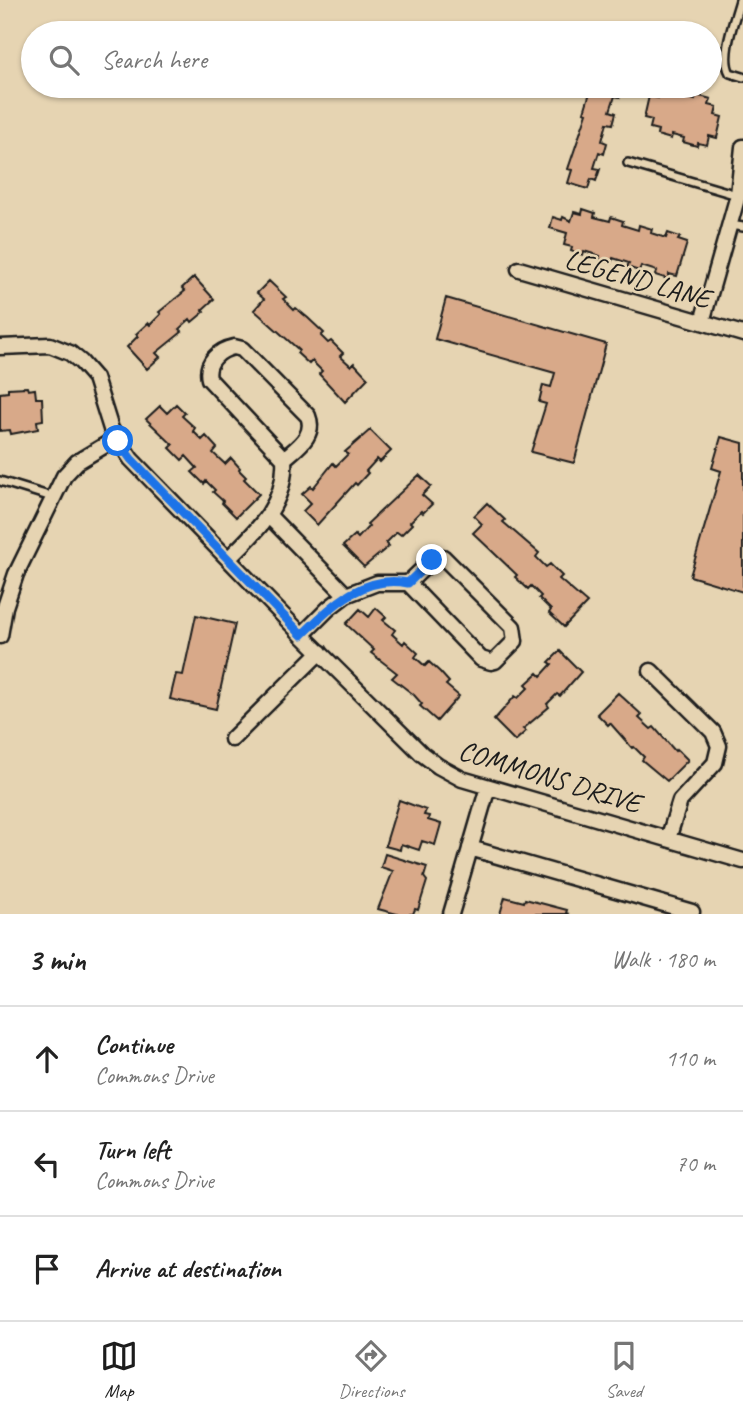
<!DOCTYPE html>
<html lang="en">
<head>
<meta charset="utf-8">
<style>
  body { margin:0; font-family:Caveat,sans-serif; background:#f2f2f2; color:#222 }
  .stop { position:absolute; width:21px; height:21px; margin:-16px; border:5px solid #1a73e8; border-radius:50%; background:#fff }
  .stop.end { background:#1a73e8; border-color:#fff; box-shadow:0 2px 7px #0008 }
  .list { margin:0; padding:0; list-style:none }
  h2 { display:flex; justify-content:space-between; align-items:center; height:91px; margin:0; padding:0 28px; font-size:30px }
  h2 small { font-size:23px; font-weight:400; color:#767676 }
  .list li { display:grid; grid-template-columns:46px 1fr auto; gap:21px; align-items:center; box-sizing:border-box; height:105px; padding:0 28px; border-top:2px solid #e0e0e0 }
  .list b { display:block; font-size:26px; white-space:nowrap }
  .list p { margin:0; font-size:23px; white-space:nowrap; color:#767676 }
  .list em { font-size:23px; font-style:normal; color:#767676 }
  .icon { flex:none; width:38px; height:38px; fill:none; stroke:currentColor; stroke-width:2; stroke-linecap:round; stroke-linejoin:round }
  .map { position:relative; flex:none; width:743px; height:914px; overflow:hidden }
  .search { position:absolute; background:#fff; box-shadow:0 2px 5px #0004; left:21px; right:21px; top:21px; height:77px; display:flex; align-items:center; gap:18px; box-sizing:border-box; padding:0 24px; border-radius:38px; color:#767676; font-size:26px }
  .sheet { height:406px; background:#fff }
  nav { display:flex; justify-content:space-around; align-items:center; box-sizing:border-box; height:98px; border-top:2px solid #e0e0e0; background:#fff; font-size:19px; color:#767676 }
  nav a { display:grid; justify-items:center; gap:4px }
  nav .on { color:#1c1c1c }
  .map>svg:first-child { display:block }
  .building { fill:#d8a989; stroke:#1c1c1c; stroke-width:2 }
  .lines { fill:none; stroke-linecap:round; stroke-linejoin:round }
  .lane-casing { stroke:#1c1c1c; stroke-width:12 }
  .street-casing { stroke:#1c1c1c; stroke-width:19 }
  .lane { stroke:#e6d4b2; stroke-width:7 }
  .street { stroke:#e6d4b2; stroke-width:14 }
  .route { stroke:#1a73e8; stroke-width:9 }
  .labels { text-anchor:middle; stroke-width:5; stroke-linejoin:round; paint-order:stroke }
  .street-label { font-size:28px; fill:#1c1c1c; stroke:#e6d4b2 }
</style>
</head>
<body>
<div class="map">
<svg width="743" height="914" viewBox="0 0 743 914">
  <rect width="100%" height="100%" fill="#e6d4b2"/>
  <filter id="ink" filterUnits="userSpaceOnUse"><feTurbulence type="fractalNoise" baseFrequency=".0143" numOctaves="2"/><feDisplacementMap in="SourceGraphic" scale="14" xChannelSelector="R" yChannelSelector="G"/><feConvolveMatrix kernelMatrix="1 2 1 2 8 2 1 2 1" color-interpolation-filters="sRGB"/></filter>
  <g filter="url(#ink)">
    <path class="building" d="M592 86H623L620 97 615 96 610 111 616 113 613 124 607 123 602 141 607 143 604 154 599 152 594 168 600 169 596 181 591 179 588 189 568 183 572 170 568 169 587 113 584 112Z
      M670 89 685 92 684 97 695 100 696 95 711 99 709 105 717 107 715 115 722 117 717 138 709 136 707 145 698 143 697 146 683 142 684 138 672 135 671 139 657 135 658 130 650 128 652 120 644 118 649 96 658 98 660 91 669 93Z
      M583 209 595 213 594 217 610 221 611 217 623 221 622 225 638 230 639 225 652 229 651 233 666 238 668 233 680 237 678 240 687 243 677 276 669 274 668 279 655 275 657 271 641 266 639 271 627 267 629 263 613 258 611 263 599 259 600 256 584 251 583 255 571 251 572 247 564 245 567 233 550 228 553 217 562 220 563 217 571 221 574 212 582 214Z
      M194 277 214 299 202 310 204 312 192 322 190 319 179 329 182 332 156 353 160 357 147 369 127 347 138 336 136 334 148 323 150 325 161 314 159 312 185 291 182 288Z
      M269 281 286 297 283 299 294 310 296 308 308 318 324 333 321 336 328 343 331 341 343 353 340 356 351 366 354 363 368 378 345 402 319 374 322 371 312 361 309 364 297 353 299 350 254 310 264 299 257 293Z
      M446 298 606 344 574 463 531 452 546 404 539 402 543 385 551 387 555 373 435 339Z
      M27 387 28 390 35 389 36 398H42L43 420 37 421 38 429 11 434 10 430 0 431V393L8 392V388Z
      M176 404 185 413 182 416 195 428 193 431 202 440 206 436 217 448 213 453 225 464 231 458 240 468 239 470 246 477 244 479 259 494 236 517 222 503 223 501 213 492 215 490 206 481 204 484 192 472 197 468 186 456 182 460 170 448 173 445 146 419 160 406 167 413Z
      M370 430 391 451 380 462 377 459 366 471 368 473 357 485 355 483 317 525 303 511 311 503 302 494 311 486 313 488 333 463 336 466 348 454 345 452Z
      M721 437 743 443V592L690 576 721 471 712 468Z
      M419 475 431 486 422 495 432 504 423 513 421 511 410 522 412 524 401 535 397 532 386 543 389 546 364 567 343 546 355 535 358 538 369 526 367 524Z
      M487 503 505 520 503 522 539 553 536 557 546 567 550 564 562 576 559 579 587 603 564 627 549 613 551 610 539 598 541 596 531 586 528 589 515 577 517 575 473 533 482 524 474 516Z
      M376 608 386 617 383 620 395 630 392 634 403 644 405 641 418 653 415 657 425 666 429 662 440 672 449 682 446 685 459 696 437 721 420 706 422 704 414 695 392 678 397 673 371 653 374 650 346 624 360 609 369 617Z
      M196 615 235 624 216 709 170 699 176 674 183 675Z
      M560 651 581 672 560 696 557 694 547 704 549 707 523 729 526 731 515 741 494 720 515 696 518 698 529 687 526 684 538 673 541 676 552 664 549 662Z
      M618 693 642 715 639 718 651 729 654 727 675 751 677 749 688 760 667 781 642 760 644 757 634 747 632 748 610 723 608 725 597 714Z
      M399 800 426 810 424 815 429 816 428 820 441 824 435 845 422 841 419 850 401 844 400 850 385 846Z
      M385 854 427 867 424 877 427 881 418 910 415 909 413 914H397L378 909 393 871 381 867Z
      M505 897 524 902 525 899 567 910 566 913 569 914H500Z"/>
    <g class="lines">
      <g class="lane-casing">
        <path id="lane" d="M740 0C735 19 720 56 730 73L743 77
          M628 163 737 195
          M730 225 743 227
          M0 481 52 497"/>
      </g>
      <g class="street-casing">
        <path id="street" d="M519 269 743 334
          M702 322 738 195 743 147
          M0 347 50 345 70 353 81 362 95 378 111 429 131 459 302 635 422 754 438 766 462 779 743 861
          M234 347 242 349 308 416C316 436 297 447 284 459L209 379C205 362 219 350 234 347Z
          M269 516 346 595 377 583H408
          M443 557 513 627 515 641 495 661 491 662 481 659 408 583 432 560Z
          M228 559C257 531 287 503 284 459
          M302 635 329 608 346 595
          M0 636 5 607 16 574 64 476 77 462 117 438
          M651 671 713 732 719 746 715 763 680 801 668 839
          M232 739 320 652
          M470 848 692 912
          M451 914 488 787"/>
      </g>
      <use href="#lane" class="lane"/>
      <use href="#street" class="street"/>
    </g>
  </g>
  <g class="lines" filter="url(#ink)">
    <path class="route" d="M118 441 131 459 302 635C332 606 363 574 408 583L432 560"/>
  </g>
  <g class="labels">
    <g class="street-label">
      <text transform="translate(638 278) rotate(16)" y="10">LEGEND LANE</text>
      <text transform="translate(550 776) rotate(17)" y="10">COMMONS DRIVE</text>
    </g>
  </g>
</svg>
<div class="stop" style="left:118px;top:441px"></div>
<div class="stop end" style="left:432px;top:560px"></div>
<div class="search"><svg class="icon" aria-label="search" viewBox="0 0 24 24"><circle cx="10" cy="10" r="6"/><path d="M15 15l6 6"/></svg>Search here</div>
</div>
<section class="sheet">
<h2>3 min<small>Walk · 180 m</small></h2>
<ul class="list">
<li><svg class="icon" aria-label="ahead" viewBox="0 0 24 24"><path d="M12 20V5M6 11l6-6 6 6"/></svg><div><b>Continue</b><p>Commons Drive</p></div><em>110 m</em></li>
<li><svg class="icon" aria-label="left" viewBox="0 0 24 24"><path d="M17 20v-9H6M10 6l-5 5 5 5"/></svg><div><b>Turn left</b><p>Commons Drive</p></div><em>70 m</em></li>
<li><svg class="icon" aria-label="arrive" viewBox="0 0 24 24"><path d="M6 21V4h12l-3 4 3 4H6"/></svg><div><b>Arrive at destination</b></div></li>
</ul>
</section>
<nav>
<a class="on"><svg class="icon" aria-label="map" viewBox="0 0 24 24"><path d="M3 6l6-2 6 2 6-2v14l-6 2-6-2-6 2zM9 4v14M15 6v14"/></svg>Map</a>
<a><svg class="icon" aria-label="directions" viewBox="0 0 24 24"><path d="M12 3l9 9-9 9-9-9zM9 14v-3h6M13 9l2 2-2 2"/></svg>Directions</a>
<a><svg class="icon" aria-label="saved" viewBox="0 0 24 24"><path d="M7 4h10v16l-5-4-5 4z"/></svg>Saved</a>
</nav>
</body>
</html>
